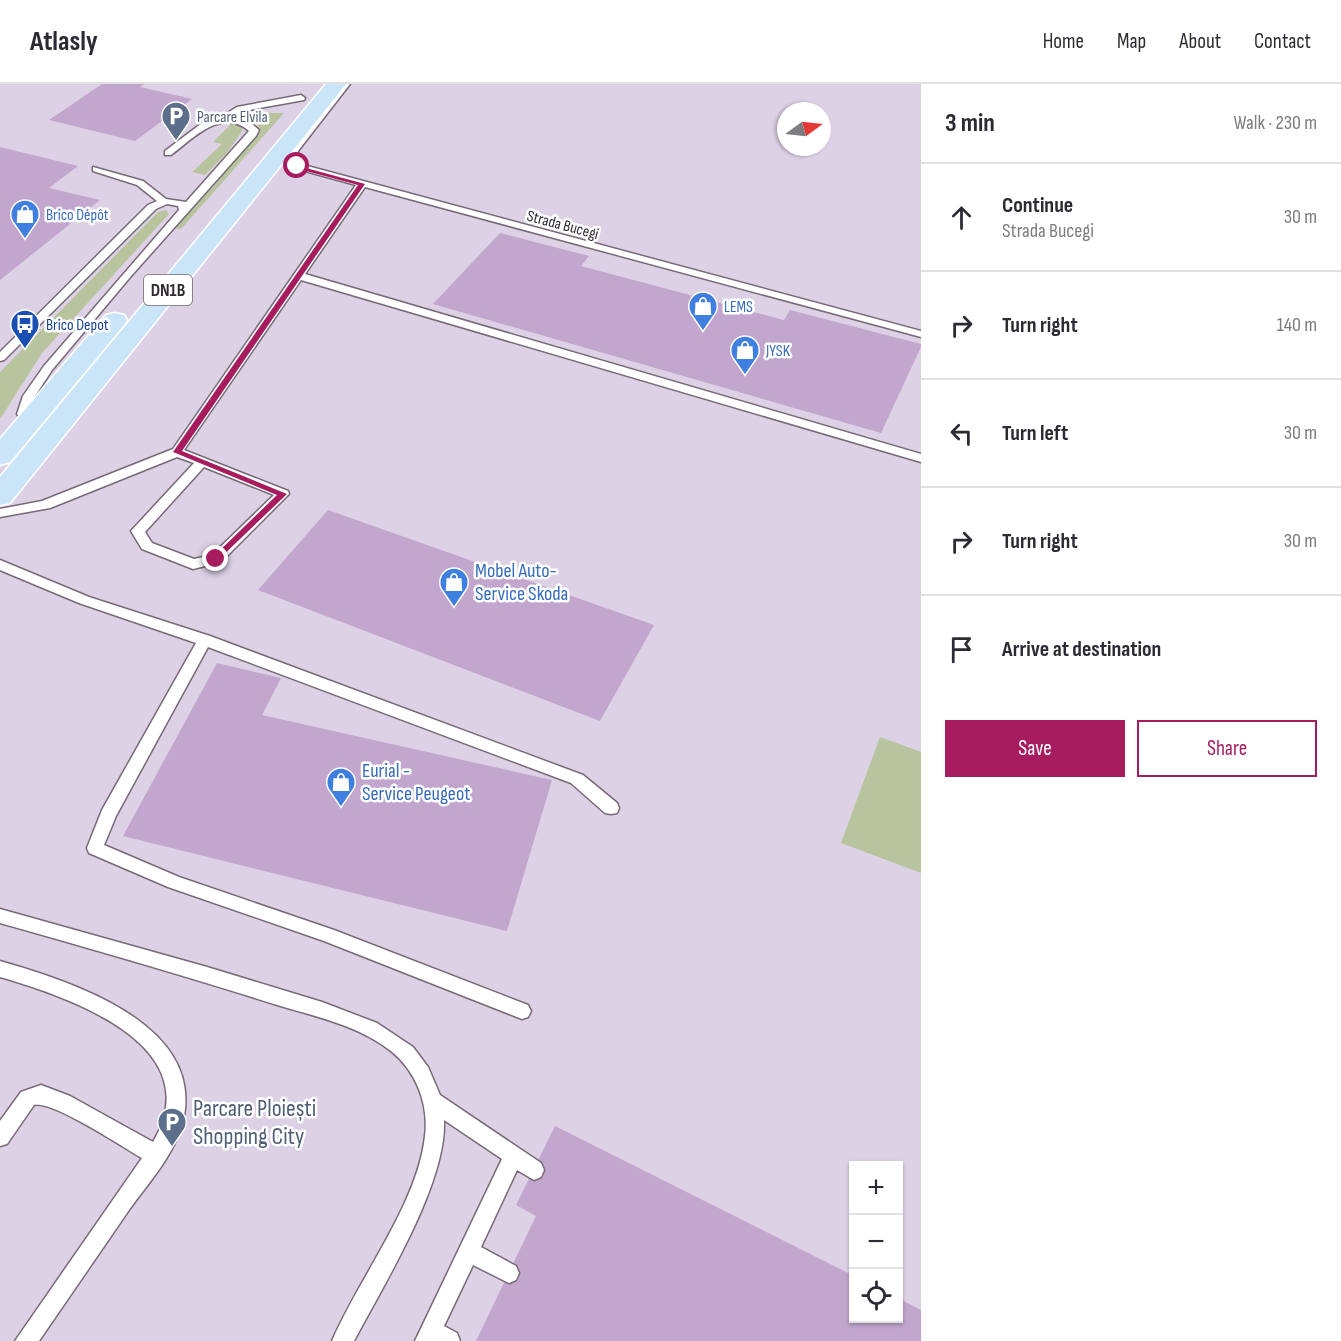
<!DOCTYPE html>
<html lang="en">
<head>
<meta charset="utf-8">
<style>
  body { margin:0; font-family:"Sofia Sans Condensed",sans-serif; background:#f2f2f3; color:#2b2b33 }
  .controls { position:absolute; right:18px; bottom:18px; display:grid; overflow:hidden; border-radius:0px; box-shadow:0 2px 4px #0004 }
  .controls button { width:54px; height:54px; display:grid; place-items:center; padding:0; border:0; border-bottom:2px solid #e1e1e2; background:#fff; color:#2b2b33; font:30px sans-serif }
  .compass { position:absolute; left:777px; top:18px; width:54px; height:54px; border-radius:50%; background:#fff; box-shadow:0 2px 4px #0004; rotate:75deg }
  .stop { position:absolute; width:18px; height:18px; margin:-14px; border:4px solid #a71b5f; border-radius:50%; background:#fff }
  .stop.end { background:#a71b5f; border-color:#fff; box-shadow:0 2px 6px #0008 }
  .list { margin:0; padding:0; list-style:none }
  h2 { display:flex; justify-content:space-between; align-items:center; height:78px; margin:0; padding:0 24px; font-size:26px }
  h2 small { font-size:20px; font-weight:400; color:#7c7c81 }
  .list li { display:grid; grid-template-columns:39px 1fr auto; gap:18px; align-items:center; box-sizing:border-box; height:108px; padding:0 24px; border-top:2px solid #e1e1e2 }
  .list b { display:block; font-size:22px; white-space:nowrap }
  .list p { margin:0; font-size:20px; white-space:nowrap; color:#7c7c81 }
  .list em { font-size:20px; font-style:normal; color:#7c7c81 }
  .actions { display:flex; gap:12px; padding:18px 24px }
  .actions a { flex:1; padding:14px 0; border:2px solid #a71b5f; border-radius:0px; text-align:center; font-size:21px; color:#a71b5f }
  .actions .main { background:#a71b5f; color:#fff }
  .icon { flex:none; width:33px; height:33px; fill:none; stroke:currentColor; stroke-width:2; stroke-linecap:round; stroke-linejoin:round }
  .map { position:relative; flex:none; width:921px; height:1257px; overflow:hidden }
  header { display:flex; align-items:center; gap:36px; box-sizing:border-box; height:84px; padding:0 30px; background:#fff; border-bottom:2px solid #e1e1e2 }
  header strong { font-size:28px }
  nav { display:flex; gap:33px; margin-inline-start:auto; font-size:21px }
  main { display:flex }
  aside { flex:1; background:#fff }
  .map>svg:first-child { display:block }
  .commercial { fill:#ddd1e5; fill-rule:evenodd }
  .green { fill:#b7c49e }
  .building { fill:#c2a6ce }
  .lines { fill:none; stroke-linecap:round; stroke-linejoin:round }
  .service-casing { stroke:#776a76; stroke-width:3 }
  .primary-casing { stroke:#fff; stroke-width:3 }
  .service { fill:#fff; fill-rule:evenodd }
  .primary { fill:#cae5f7; fill-rule:evenodd }
  .route { fill:#a71b5f }
  .labels { text-anchor:middle; stroke-width:5; stroke-linejoin:round; paint-order:stroke }
  .far-service-label { font-size:16px; fill:#4e5e75; stroke:#fff; text-anchor:start }
  .far-shop-label { font-size:16px; fill:#366cbe; stroke:#fff; text-anchor:start }
  .far-street-label { font-size:16px; fill:#302b30; stroke:#fff }
  .far-transit-label { font-size:16px; fill:#164399; stroke:#fff; text-anchor:start }
  .shield { fill:#fff; stroke:#6e6b6e; stroke-width:1.5 }
  .shield-label { font-size:18px; font-weight:bold; fill:#302b30 }
  .shop-label { font-size:20px; fill:#366cbe; stroke:#fff; text-anchor:start }
  .near-service-label { font-size:24px; fill:#4e5e75; stroke:#fff; text-anchor:start }
</style>
</head>
<body>
<header>
<strong>Atlasly</strong>
<nav><a>Home</a><a>Map</a><a>About</a><a>Contact</a></nav>
</header>
<main>
<div class="map">
<svg width="921" height="1257" viewBox="0 0 921 1257">
  <rect width="100%" height="100%" fill="#eadbe8"/>
  <path class="commercial" d="M0 0H921V1257H0ZM786 27H822V63H786ZM854 1082H898V1234H854Z"/>
  <path class="green" d="M244 29H284L181 145 173 144 214 102 260 44Z
    M231 40 238 41 243 46 226 70 205 91 192 88 222 60 213 58Z
    M166 126 169 130 42 269 0 335V288L158 128Z
    M880 653 921 668V789L841 759Z"/>
  <path class="building" d="M102 0H144L140 3 192 15 135 57 49 36Z
    M0 63 78 82 49 104 100 116 0 196Z
    M500 149 589 172 581 182 784 236 790 226 921 260V263L881 349 433 220Z
    M328 426 654 541 600 637 258 506Z
    M217 579 281 594 262 631 552 696 507 847 123 752Z
    M555 1042 854 1192V1234H898V1214L921 1226V1257H476L536 1132 516 1121Z"/>
  <g class="lines">
    <g class="service-casing">
      <path id="service" d="M341 0H350L298 67 296 75 300 80 921 247V253L365 103 305 190 921 370V378L301 196 184 366 288 407 289 410 221 478 193 485 188 483 142 465 131 447 194 379 177 373 50 424 0 433V425L42 417 173 365 356 101 294 84 286 75 290 65ZM204 383 274 411 212 471 194 475 152 459 145 448Z
        M301 11 305 14 304 16 243 27 232 34 251 39 259 46 256 52 132 191 52 286 35 312 29 330 35 339 29 343 25 342 17 330 23 312 44 282 179 126 178 122 167 120 156 125 4 276 0 277V268L148 121 157 117 137 101 93 87V83L143 97 166 115 186 118 249 47C221 23 193 55 171 71H165V67L206 36 221 33 237 23Z
        M0 476 89 513 210 552 583 691 617 719 619 724 617 729 611 730 605 729 571 699 208 563 116 732 104 761 179 793 334 846 528 921 531 927 528 933 522 935 324 857 168 803 89 769 87 764 102 726 196 559 79 519 0 486Z
        M0 825 207 883 322 918 377 939 413 963 428 983 440 1011 541 1079 544 1086 541 1093 534 1096 517 1086 481 1163 516 1182 519 1189 516 1196 509 1199 473 1181 444 1242 457 1249 460 1257H415L502 1075 444 1036C447 1099 384 1200 354 1257H332C359 1194 418 1119 425 1052 429 1020 416 987 391 967 358 941 313 932 274 920 183 891 92 865 0 839Z
        M0 877C69 897 201 938 184 1032 178 1067 149 1098 129 1126 99 1170 69 1213 39 1257H15L142 1074C123 1063 52 1016 34 1021L7 1060 0 1062V1037L21 1008 41 1001 70 1012 153 1058C211 961 69 913 0 893Z"/>
    </g>
    <g class="primary-casing">
      <path id="primary" d="M326 0H346L10 419 0 421V393Z
        M115 229 124 231 127 236 124 241 10 378 0 381V355L106 231Z"/>
    </g>
    <use href="#service" class="service"/>
    <use href="#primary" class="primary"/>
  </g>
  <path class="route" d="M295 81 365 100 182 367 287 410 216 478 212 475 213 473 277 411 173 368 358 101 295 84Z"/>
  <defs>
    <g id="parking-pin" transform="scale(1.5)"><path d="M0 17L-7.5 6A9.5 9.5 0 1 1 7.5 6Z" fill="#5c6f8a" stroke="#fff"/><path d="M-3.5-5.5H1a3.5 3.5 0 0 1 0 7H-1V5.5H-3.5ZM-1-3.4V-.6H.8a1.4 1.4 0 0 0 0-2.8Z" fill="#fff"/></g>
    <g id="shop-pin" transform="scale(1.5)"><path d="M0 17L-7.5 6A9.5 9.5 0 1 1 7.5 6Z" fill="#3f7fe0" stroke="#fff"/><path d="M-5-2.5h2.3a2.7 3.5 0 0 1 5.4 0H5L5.5 6h-11ZM-1.5-2.5h3a1.5 2.3 0 0 0-3 0Z" fill="#fff"/></g>
    <g id="bus-pin" transform="scale(1.5)"><path d="M0 17L-7.5 6A9.5 9.5 0 1 1 7.5 6Z" fill="#1a4fb4" stroke="#fff"/><path d="M-5-6H5V4H4V6H2V4H-2V6H-4V4H-5ZM-3.5-4V0h7V-4ZM-3.5 1.2v1.5H-2V1.2ZM2 1.2v1.5H3.5V1.2Z" fill="#fff"/></g>
  </defs>
  <g fill-rule="evenodd">
    <use href="#parking-pin" x="176" y="32"/>
    <use href="#shop-pin" x="25" y="130"/>
    <use href="#shop-pin" x="703" y="222"/>
    <use href="#bus-pin" x="25" y="240"/>
    <use href="#shop-pin" x="745" y="266"/>
    <use href="#shop-pin" x="454" y="498"/>
    <use href="#shop-pin" x="341" y="698"/>
    <use href="#parking-pin" x="172" y="1038"/>
  </g>
  <g class="labels">
    <g class="far-service-label">
      <text x="197" y="38">Parcare Elvila</text>
    </g>
    <g class="far-shop-label">
      <text x="46" y="136">Brico Dépôt</text>
      <text x="724" y="228">LEMS</text>
      <text x="766" y="272">JYSK</text>
    </g>
    <g class="far-street-label">
      <text transform="translate(563 140) rotate(15)" y="6">Strada Bucegi</text>
    </g>
    <g class="far-transit-label">
      <text x="46" y="246">Brico Depot</text>
    </g>
    <rect class="shield" x="144" y="191" width="48" height="30" rx="4.5"/>
    <g class="shield-label">
      <text x="168" y="212">DN1B</text>
    </g>
    <g class="shop-label">
      <text x="475" y="493">Mobel Auto-<tspan x="475" dy="23">Service Skoda</tspan></text>
      <text x="362" y="693">Eurial -<tspan x="362" dy="23">Service Peugeot</tspan></text>
    </g>
    <g class="near-service-label">
      <text x="193" y="1032">Parcare Ploiești<tspan x="193" dy="28">Shopping City</tspan></text>
    </g>
  </g>
</svg>
<div class="controls">
<button>+</button>
<button>−</button>
<button><svg class="icon" aria-label="locate" viewBox="0 0 24 24"><circle cx="12" cy="12" r="6"/><path d="M12 2v4M12 18v4M2 12h4M18 12h4"/></svg></button>
</div>
<svg class="compass" viewBox="-18 -18 36 36"><path d="M0-13l5 13h-10z" fill="#e53935"/><path d="M0 13l5-13h-10z" fill="#7c7c81"/></svg>
<div class="stop" style="left:297px;top:82px"></div>
<div class="stop end" style="left:216px;top:475px"></div>
</div>
<aside>
<h2>3 min<small>Walk · 230 m</small></h2>
<ul class="list">
<li><svg class="icon" aria-label="ahead" viewBox="0 0 24 24"><path d="M12 20V5M6 11l6-6 6 6"/></svg><div><b>Continue</b><p>Strada Bucegi</p></div><em>30 m</em></li>
<li><svg class="icon" aria-label="right" viewBox="0 0 24 24"><path d="M7 20v-9h11M14 6l5 5-5 5"/></svg><div><b>Turn right</b></div><em>140 m</em></li>
<li><svg class="icon" aria-label="left" viewBox="0 0 24 24"><path d="M17 20v-9H6M10 6l-5 5 5 5"/></svg><div><b>Turn left</b></div><em>30 m</em></li>
<li><svg class="icon" aria-label="right" viewBox="0 0 24 24"><path d="M7 20v-9h11M14 6l5 5-5 5"/></svg><div><b>Turn right</b></div><em>30 m</em></li>
<li><svg class="icon" aria-label="arrive" viewBox="0 0 24 24"><path d="M6 21V4h12l-3 4 3 4H6"/></svg><div><b>Arrive at destination</b></div></li>
</ul>
<div class="actions"><a class="main">Save</a><a>Share</a></div>
</aside>
</main>
</body>
</html>
